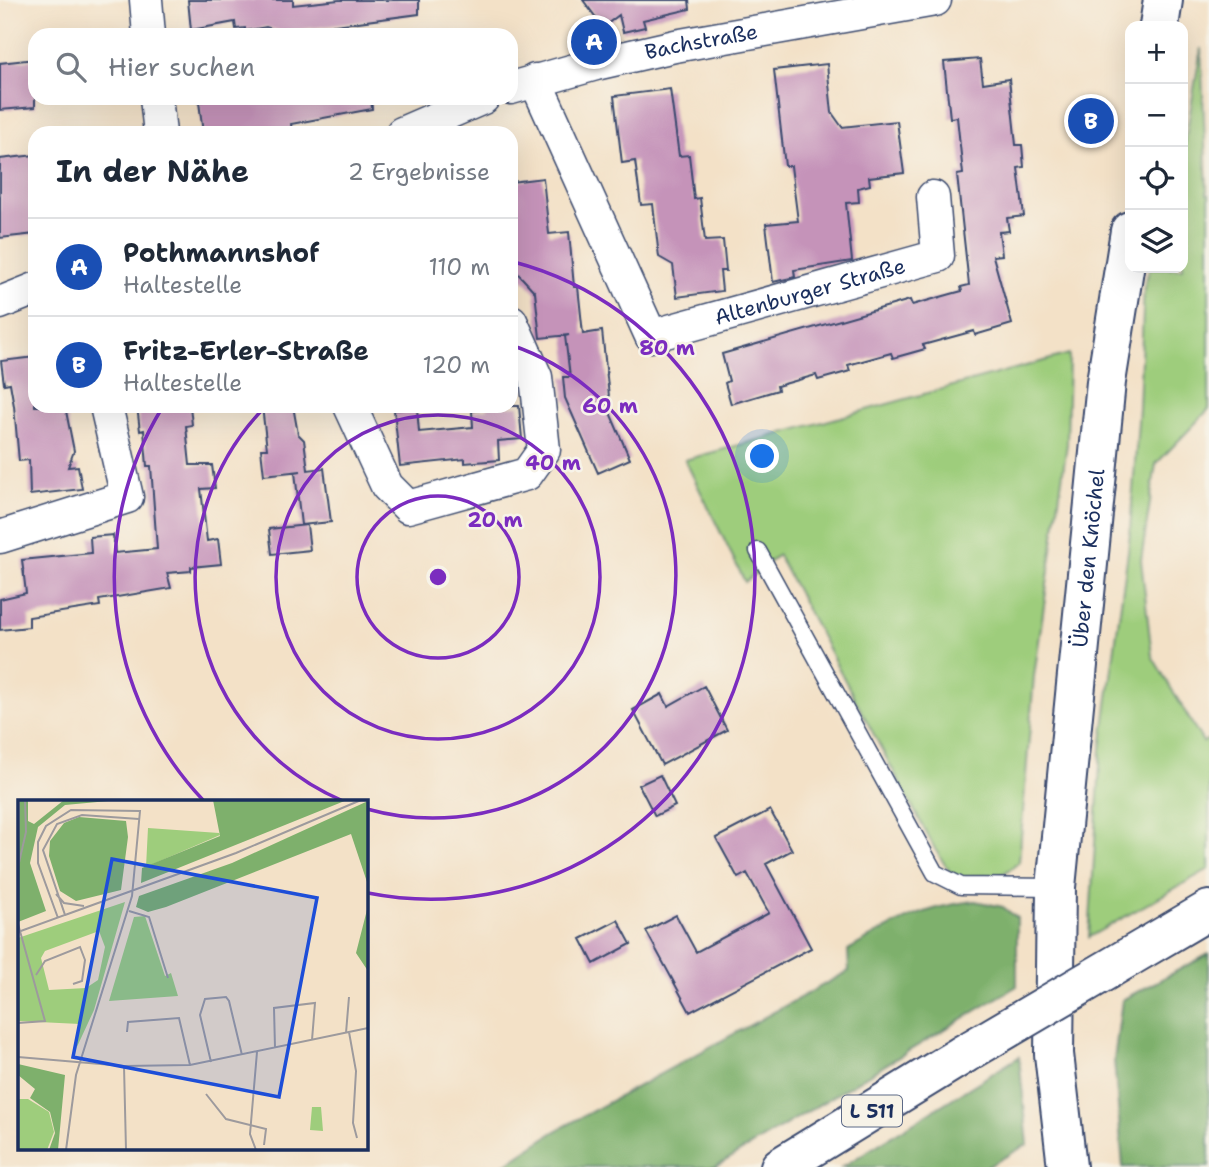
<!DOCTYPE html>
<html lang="de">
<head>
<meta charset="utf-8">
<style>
  body { margin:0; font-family:"Shantell Sans",sans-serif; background:#f6f6f7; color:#1f2937 }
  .controls { position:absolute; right:21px; top:21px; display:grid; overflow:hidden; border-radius:14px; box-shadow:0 7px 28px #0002 }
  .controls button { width:63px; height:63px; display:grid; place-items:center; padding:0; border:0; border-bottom:2px solid #e0e1e3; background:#fff; color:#1f2937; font:35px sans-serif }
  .you { position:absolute; left:763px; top:457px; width:24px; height:24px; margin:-18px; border:5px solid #fff; border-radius:50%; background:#1a73e8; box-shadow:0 0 0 10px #1a73e833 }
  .badge { display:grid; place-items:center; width:46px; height:46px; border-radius:50%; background:#2563eb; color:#fff; font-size:23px; font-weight:700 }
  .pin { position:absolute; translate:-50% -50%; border:4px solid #fff; box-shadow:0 2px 7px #0006 }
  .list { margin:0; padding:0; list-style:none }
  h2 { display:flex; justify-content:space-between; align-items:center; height:91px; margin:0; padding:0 28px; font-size:30px }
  h2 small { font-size:23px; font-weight:400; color:#747a83 }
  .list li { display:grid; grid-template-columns:46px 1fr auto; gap:21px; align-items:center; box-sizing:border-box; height:98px; padding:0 28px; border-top:2px solid #e0e1e3 }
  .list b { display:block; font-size:26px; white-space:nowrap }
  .list p { margin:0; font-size:23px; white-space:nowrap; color:#747a83 }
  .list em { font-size:23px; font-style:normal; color:#747a83 }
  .icon { flex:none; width:38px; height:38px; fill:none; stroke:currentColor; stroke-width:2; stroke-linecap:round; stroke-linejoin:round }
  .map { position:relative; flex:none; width:1209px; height:1167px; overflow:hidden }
  .search { position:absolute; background:#fff; box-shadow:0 7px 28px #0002; left:28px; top:28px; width:490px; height:77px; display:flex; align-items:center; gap:18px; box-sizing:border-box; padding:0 24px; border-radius:21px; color:#747a83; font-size:26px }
  .panel { position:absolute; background:#fff; box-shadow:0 7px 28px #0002; left:28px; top:126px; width:490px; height:287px; border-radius:21px }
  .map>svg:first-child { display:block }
  .green { fill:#9ecd7c; stroke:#5c7e6d; stroke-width:2 }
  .forest { fill:#7eb06c; stroke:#4c7065; stroke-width:2 }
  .building { fill:#c593b9 }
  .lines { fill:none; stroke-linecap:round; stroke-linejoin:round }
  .service-casing { stroke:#3b4a6e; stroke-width:19 }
  .minor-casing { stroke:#3b4a6e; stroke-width:35 }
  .secondary-casing { stroke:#3b4a6e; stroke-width:42 }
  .trunk-casing { stroke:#3b4a6e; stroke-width:42 }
  .service { stroke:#fff; stroke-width:16 }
  .minor { stroke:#fff; stroke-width:32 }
  .secondary { stroke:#fff; stroke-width:38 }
  .trunk { stroke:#fff; stroke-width:38 }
  .trunk-bridge-casing { stroke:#3b4a6e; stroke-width:42; stroke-linecap:butt }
  .trunk-bridge { stroke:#fff; stroke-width:38 }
  .ring { fill:none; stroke:#7b2cbf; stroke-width:3.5 }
  .labels { text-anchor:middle; stroke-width:5; stroke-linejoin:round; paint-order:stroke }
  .shield { fill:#f7f3e8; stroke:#5d6a87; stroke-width:2 }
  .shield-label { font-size:19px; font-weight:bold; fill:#1b2f5e }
  .street-label { font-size:21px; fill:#1b2f5e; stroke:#f7f3e8 }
  .inset-road { fill:none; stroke:#9d9a9d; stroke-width:2 }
  .view { fill:#1d4ed8; fill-opacity:0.15; stroke:#1d4ed8; stroke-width:3.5 }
  .inset-edge { fill:none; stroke:#1b2f5e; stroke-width:3.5 }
  .centre { fill:#7b2cbf; stroke:#f7f3e8; stroke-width:3.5 }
  .ring-label { font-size:21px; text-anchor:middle; font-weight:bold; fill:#7b2cbf; stroke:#f7f3e8; stroke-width:5; stroke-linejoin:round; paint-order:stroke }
</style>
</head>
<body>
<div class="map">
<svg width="1209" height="1167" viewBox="0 0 1209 1167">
  <rect width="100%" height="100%" fill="#f7f3e8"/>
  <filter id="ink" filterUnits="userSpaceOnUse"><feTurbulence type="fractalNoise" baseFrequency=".0143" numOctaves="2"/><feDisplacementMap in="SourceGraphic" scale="14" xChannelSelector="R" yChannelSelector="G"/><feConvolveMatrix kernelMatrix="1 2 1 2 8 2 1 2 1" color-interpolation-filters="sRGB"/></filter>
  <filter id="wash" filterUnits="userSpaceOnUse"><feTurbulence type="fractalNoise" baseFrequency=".00686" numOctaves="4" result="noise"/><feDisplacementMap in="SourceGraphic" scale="28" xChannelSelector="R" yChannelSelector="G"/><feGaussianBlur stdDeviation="1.57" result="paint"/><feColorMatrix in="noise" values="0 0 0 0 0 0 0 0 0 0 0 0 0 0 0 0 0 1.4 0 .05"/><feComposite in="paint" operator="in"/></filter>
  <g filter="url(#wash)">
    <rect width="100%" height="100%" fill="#f3e1c7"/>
    <path class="green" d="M1201 48 1207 194H1209V409L1156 464 1141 560 1152 656 1203 742 1209 739V869L1089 937 1101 749 1129 544 1139 408 1144 287 1150 268H1183V155Z
      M1069 354 1067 444 1034 676 1019 862C1004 876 976 890 956 877 947 871 941 858 935 849L778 555 745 582 685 460Z"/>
    <path class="forest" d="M975 901 1003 907 1017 918V986L715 1167H501L554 1132 849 971 848 950C892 925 924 906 975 901Z
      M1209 954V1167H1123L1114 1060 1122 1000Z
      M1019 1057 1028 1144 987 1167H842Z"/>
    <g id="blocks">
      <path class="building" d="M188 0H293V5L339 0H419V14L282 32 266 27 245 31V28L236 29 235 22 191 30Z
        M583 0H689L690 9 643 20 645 27 623 32 619 15 603 27Z
        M35 59V107L0 110V63Z
        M980 59 983 83 1009 79 1016 145H1022L1024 167 1018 168 1024 216 1007 218 1009 231 999 232 1002 255 993 256 1012 324 975 335 974 331 923 345 925 349 893 358 891 353 848 365 850 371 818 380 816 375 777 386 778 390 731 404 725 383 729 381 722 354 910 300 912 305 951 294 962 291 961 287 969 285 957 175 963 174 957 117 950 118 944 62Z
        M827 64 832 113 842 127 897 121 904 173 869 177 870 185 858 188 859 202 846 203 852 261 794 270 795 277 773 282 766 224 798 221 791 166H785L774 70Z
        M670 89 679 156 689 155 694 199 700 198 705 241 723 240 726 271H720L722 291 677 297 673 265 659 257 653 204 641 205 635 161 622 163 614 96Z
        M221 98H371L372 109 291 124 292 133H203L199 102Z
        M35 155V234L0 238V159Z
        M543 178 549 234 569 232 574 287H578L583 334 602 331 611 415 630 459 598 473 565 398 563 377H570L565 336 569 335 540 338 535 292 511 266V182Z
        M35 357V406H65L74 451 68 467 78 466 82 489 30 495 29 460 19 461 14 406 10 383 4 384 1 361Z
        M137 406H190L192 425 186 426 190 465H212L215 488 201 489 207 541 218 539 221 564 191 567V571L167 573 171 588 99 600 100 606 29 617V627L0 630V599L26 593 22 560 91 553 90 537 113 535 115 553 157 549 151 466H147L144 430 140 431Z
        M262 406H293L298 434 304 440 308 470 324 468 331 522 301 525 295 472 301 471 264 475 261 449H267Z
        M487 406H519L522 439 498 441 499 460 465 463V459L400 466 394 410 417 408 419 432 473 427 472 411 488 409Z
        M307 525 310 550 272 554 269 529Z
        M704 686 727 730 662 765 633 710 662 694 668 706Z
        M660 775 675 806 655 816 639 785Z
        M770 810 792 850 766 864 811 948 690 1012 646 931 676 915 696 952 769 913 747 873 738 878 716 838Z
        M618 920 631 944 594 964 581 939Z"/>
    </g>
  </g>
  <g filter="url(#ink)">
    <use href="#blocks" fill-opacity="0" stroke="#3b4a6e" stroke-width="2"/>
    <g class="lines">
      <g class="service-casing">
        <path id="service" d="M758 551 935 873 961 886 1056 887"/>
      </g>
      <g class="minor-casing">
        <g id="minor">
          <path d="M146 0 149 35"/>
          <path id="s1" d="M535 80 651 336 938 256 933 197"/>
          <path id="s2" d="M511 88 596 64 675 46 935 0"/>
          <path d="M156 98 160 133"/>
          <path d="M402 133 483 98"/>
          <path d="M0 303 35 289"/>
          <path d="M350 406 387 486 408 507 527 474 544 450 536 377 511 321"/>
          <path d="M0 537 127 497 106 406"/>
        </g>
      </g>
      <g class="secondary-casing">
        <g id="secondary">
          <path d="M1159 26 1163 0"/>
          <path id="s3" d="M1067 1167 1054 1054 1056 887 1106 382 1130 231"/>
        </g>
      </g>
      <g class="trunk-casing">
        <path id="trunk" d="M1129 957 1209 910
          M780 1167 964 1054"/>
      </g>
      <use href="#service" class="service"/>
      <use href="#minor" class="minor"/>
      <use href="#secondary" class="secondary"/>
      <use href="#trunk" class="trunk"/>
      <g class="trunk-bridge-casing">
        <path id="trunk-bridge" d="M964 1054 1129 957"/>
      </g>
      <use href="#trunk-bridge" class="trunk-bridge"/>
    </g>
  </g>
  <g class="ring">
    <circle cx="438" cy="577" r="81"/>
    <circle cx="438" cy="577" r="162"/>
    <path d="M343 801A243 243 0 0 1 265 407M511 345A243 243 0 0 1 367 809"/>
    <path d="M203 800A324 324 0 0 1 162 408M514 262A324 324 0 0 1 368 893"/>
  </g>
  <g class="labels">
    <rect class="shield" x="842" y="1095.5" width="60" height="31" rx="5"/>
    <g class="shield-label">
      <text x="872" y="1118">L 511</text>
    </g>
    <g class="street-label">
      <text dy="7" stroke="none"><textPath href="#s2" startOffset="196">Bachstraße</textPath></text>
      <text dy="7" stroke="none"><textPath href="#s1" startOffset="446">Altenburger Straße</textPath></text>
      <text dy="7" stroke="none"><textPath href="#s3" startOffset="611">Über den Knöchel</textPath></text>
    </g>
  </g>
  <g transform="translate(18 800)">
    <rect width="350" height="350" fill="#f3e1c7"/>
    <path d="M130 28 201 33 202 35 128 67ZM107 102 76 210 58 249 62 224 0 221V138ZM81 131 87 147 80 180 68 188 31 190 23 158 27 151ZM127 116 147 176 153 173 160 196 91 201 116 117ZM0 299H10L31 312 36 332 29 350H0ZM294 307H303L305 331 292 330Z" fill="#9ecd7c" fill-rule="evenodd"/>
    <path d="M2 0H10V21L16 24 46 0H101L47 5 20 27 12 63 28 111 0 122ZM195 0H329L123 83 124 68 202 36ZM350 1V85L333 34 148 107 130 112 118 107 121 96 214 63ZM61 17 108 21 110 37 103 90 58 101 42 91 31 56 32 41 46 23ZM350 106V171L338 153ZM0 264 47 275 40 350H31L37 333 32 312 12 298 17 289 0 275Z" fill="#7eb06c"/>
    <path class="inset-road" d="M0 67 8 32 7 0M38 94 46 103 66 106M111 111 131 117 150 178M47 115 218 53 343 0M40 118 20 63V42L28 26 53 10 122 11 114 96 58 275 48 350M0 124 27 221 0 223M0 132 47 115 25 50 39 24 64 15 121 19M18 175 27 161 62 147 67 160 64 181 55 184M109 232 110 222 161 218 172 265M331 232 338 271 335 323 339 338M328 233 331 197M257 248 256 208 297 203 294 240M0 257 106 266 172 265 350 228M193 262 182 215 187 199 208 197 211 201 224 255M106 266 108 350M188 294 208 319 248 329 246 345M238 350 232 334 239 252"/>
    <path class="view" d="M94 59 299 98 261 297 55 257Z"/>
    <rect width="350" height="350" class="inset-edge"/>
  </g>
  <circle cx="438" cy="577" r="10" class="centre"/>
  <g class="ring-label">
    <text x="667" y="355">80 m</text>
    <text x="610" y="413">60 m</text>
    <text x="553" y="470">40 m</text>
    <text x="495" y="527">20 m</text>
  </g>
</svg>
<div class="controls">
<button>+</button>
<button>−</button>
<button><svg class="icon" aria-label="locate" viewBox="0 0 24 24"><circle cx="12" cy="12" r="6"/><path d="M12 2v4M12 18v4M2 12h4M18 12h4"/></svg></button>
<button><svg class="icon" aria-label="layers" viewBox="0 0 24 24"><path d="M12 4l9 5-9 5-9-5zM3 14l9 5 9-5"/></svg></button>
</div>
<div class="you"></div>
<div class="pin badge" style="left:594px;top:42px;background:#1a4fb4">A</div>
<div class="pin badge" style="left:1091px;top:121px;background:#1a4fb4">B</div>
<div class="search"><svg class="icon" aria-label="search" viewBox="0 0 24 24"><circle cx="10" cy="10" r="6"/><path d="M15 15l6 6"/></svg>Hier suchen</div>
<section class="panel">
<h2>In der Nähe<small>2 Ergebnisse</small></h2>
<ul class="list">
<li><span class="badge" style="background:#1a4fb4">A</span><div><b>Pothmannshof</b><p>Haltestelle</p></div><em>110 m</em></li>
<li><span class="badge" style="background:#1a4fb4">B</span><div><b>Fritz-Erler-Straße</b><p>Haltestelle</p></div><em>120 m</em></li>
</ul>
</section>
</div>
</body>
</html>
